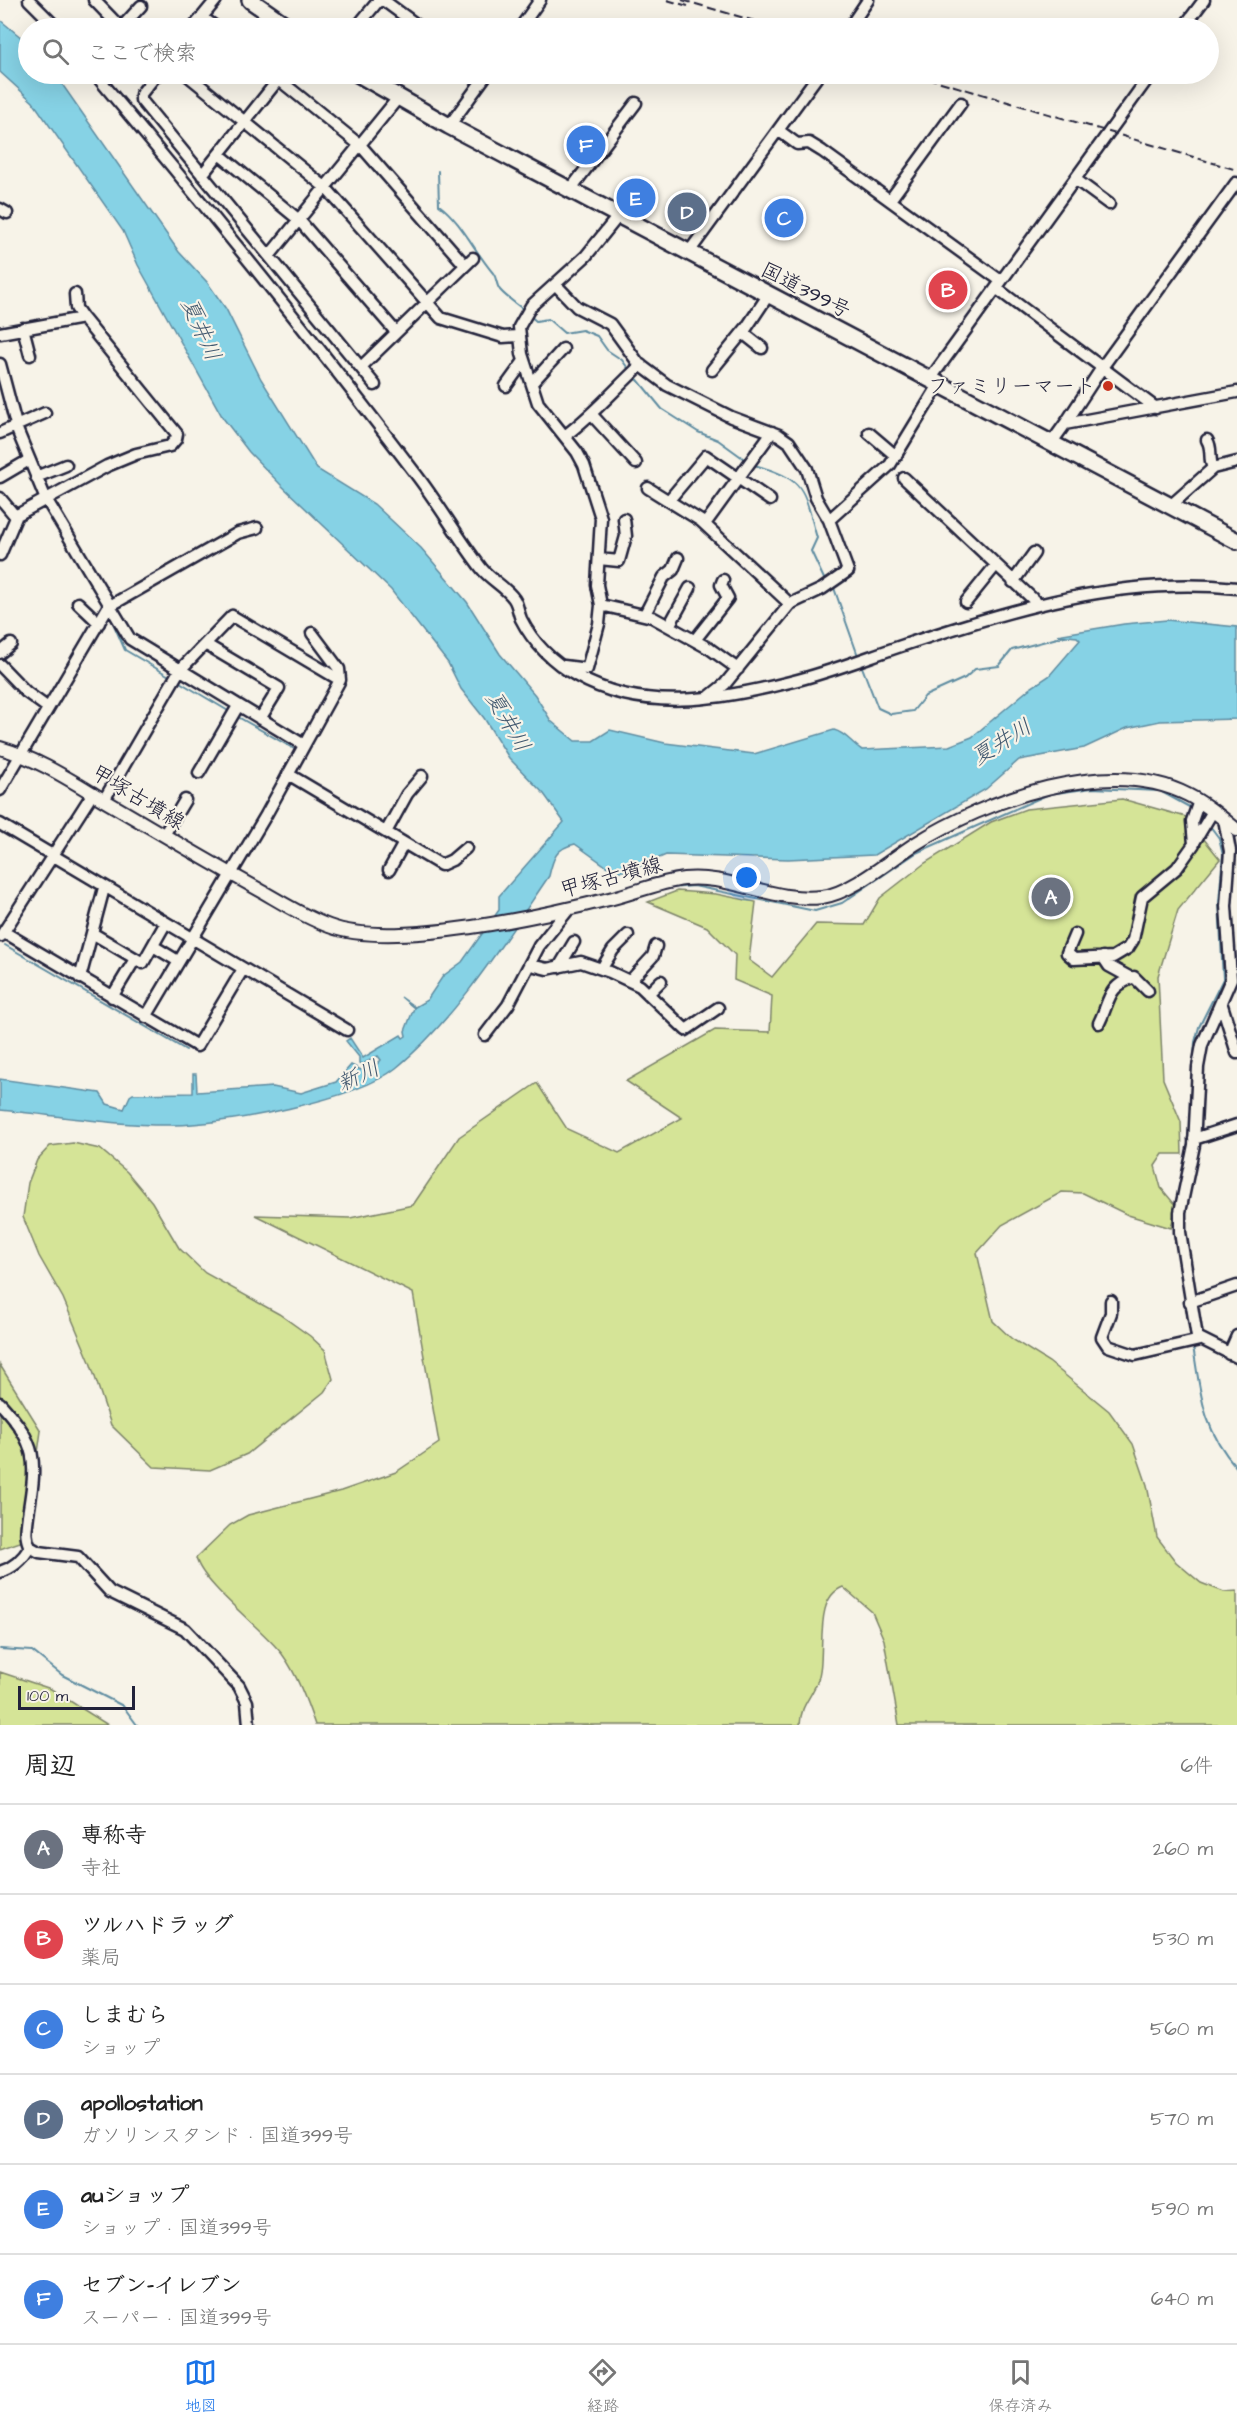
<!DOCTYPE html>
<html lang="ja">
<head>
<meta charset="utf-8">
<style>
  body { margin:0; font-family:"Architects Daughter","Klee One",sans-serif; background:#f6f6f6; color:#222 }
  .scale { position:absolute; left:18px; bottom:15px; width:117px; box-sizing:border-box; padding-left:6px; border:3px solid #22223b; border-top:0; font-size:16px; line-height:21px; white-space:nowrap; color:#22223b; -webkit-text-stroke:4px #f7f3e8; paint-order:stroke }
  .you { position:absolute; left:747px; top:878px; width:21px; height:21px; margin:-15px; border:4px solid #fff; border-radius:50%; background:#1a73e8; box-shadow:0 0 0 9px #1a73e833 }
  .badge { display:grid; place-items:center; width:39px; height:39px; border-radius:50%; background:#1a73e8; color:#fff; font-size:20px; font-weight:700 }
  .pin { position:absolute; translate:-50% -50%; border:3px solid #fff; box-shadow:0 2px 6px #0006 }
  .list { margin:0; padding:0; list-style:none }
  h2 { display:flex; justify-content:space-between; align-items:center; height:78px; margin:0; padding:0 24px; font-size:26px }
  h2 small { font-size:20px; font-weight:400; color:#767676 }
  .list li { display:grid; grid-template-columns:39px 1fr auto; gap:18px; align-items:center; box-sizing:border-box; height:90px; padding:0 24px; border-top:2px solid #e0e0e0 }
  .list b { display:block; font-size:22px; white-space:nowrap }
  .list p { margin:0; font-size:20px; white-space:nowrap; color:#767676 }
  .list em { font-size:20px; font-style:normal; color:#767676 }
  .icon { flex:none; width:33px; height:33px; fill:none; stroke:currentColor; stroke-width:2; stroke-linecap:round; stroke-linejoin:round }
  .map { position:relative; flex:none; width:1237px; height:1725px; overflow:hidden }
  .search { position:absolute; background:#fff; box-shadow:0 6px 24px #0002; left:18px; right:18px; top:18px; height:66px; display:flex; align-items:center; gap:15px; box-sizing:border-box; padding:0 21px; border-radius:33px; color:#767676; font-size:22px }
  .sheet { height:618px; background:#fff }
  nav { display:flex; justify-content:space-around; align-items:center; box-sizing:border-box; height:84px; border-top:2px solid #e0e0e0; background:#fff; font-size:16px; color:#767676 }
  nav a { display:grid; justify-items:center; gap:3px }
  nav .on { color:#1a73e8 }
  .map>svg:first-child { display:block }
  .green { fill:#d5e497; stroke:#7c8369; stroke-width:1.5 }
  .water { fill:#86d2e5; stroke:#5e8ca1; stroke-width:1.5 }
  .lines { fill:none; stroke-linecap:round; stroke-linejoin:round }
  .stream { stroke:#5e8ca1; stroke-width:2 }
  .minor-casing { stroke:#22223b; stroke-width:15 }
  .major-casing { stroke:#22223b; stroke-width:16 }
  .highway-casing { stroke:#22223b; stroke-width:20 }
  .minor { stroke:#f7f3e8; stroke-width:10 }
  .major { stroke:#f7f3e8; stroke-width:12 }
  .highway { stroke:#f7f3e8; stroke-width:15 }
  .rail { stroke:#22223b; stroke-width:2; stroke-dasharray:9 4.5; stroke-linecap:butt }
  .poi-dot { fill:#c8321e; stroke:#f7f3e8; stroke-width:2 }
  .labels { text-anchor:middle; stroke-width:4.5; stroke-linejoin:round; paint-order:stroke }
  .street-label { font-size:21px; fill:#22223b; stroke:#f7f3e8 }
  .poi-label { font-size:21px; fill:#22223b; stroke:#f7f3e8; text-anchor:end }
  .water-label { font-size:22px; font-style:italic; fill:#40576e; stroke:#f7f3e8 }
</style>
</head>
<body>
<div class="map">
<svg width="1237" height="1725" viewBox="0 0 1237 1725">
  <rect width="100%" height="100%" fill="#f7f3e8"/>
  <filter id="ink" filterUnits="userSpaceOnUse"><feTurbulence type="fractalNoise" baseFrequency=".0167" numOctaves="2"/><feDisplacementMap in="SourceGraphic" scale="12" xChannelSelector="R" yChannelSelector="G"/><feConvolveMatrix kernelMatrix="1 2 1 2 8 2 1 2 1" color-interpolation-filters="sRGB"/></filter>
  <g filter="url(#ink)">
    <path class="green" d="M1122 799 1186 817 1220 859 1178 910 1158 976 1163 1079 1181 1122 1182 1154H1163L1155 1166 1161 1188 1176 1206 1171 1228 1128 1215 1083 1193 1062 1192 1002 1225 977 1253 993 1321 1012 1339 1049 1362 1109 1411 1133 1444 1147 1485 1157 1537 1176 1562 1201 1583 1224 1592 1237 1591V1725H899L884 1640 872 1612 843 1587C811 1599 828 1657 817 1682 810 1700 801 1704 800 1725H315C307 1702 297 1674 282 1654 263 1629 203 1585 196 1558L230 1525 248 1515 341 1491 396 1472 439 1443 413 1293 255 1215 350 1218 413 1205 459 1137 537 1083 567 1129 619 1153 682 1118 626 1081 715 1030 770 1032 772 996 734 980 735 955 707 927 648 902 677 891 716 894 756 902 749 960 772 977 816 924 864 925 880 898 925 863 991 822 1026 809Z
      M73 1143 100 1149 127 1172 152 1202 179 1248 205 1273 279 1314 310 1336 325 1350 333 1379 324 1392 247 1454 210 1470 154 1467 111 1425 90 1362 63 1298 39 1256 23 1217 28 1183 37 1160 50 1146Z
      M0 1365 41 1431 26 1540 0 1549Z
      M0 1672 51 1689 108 1725H0Z"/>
    <path class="water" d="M0 20 28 43V74H55L179 252 207 282 226 309 261 379 317 469 374 504 421 548 467 602 500 654 535 695 551 721 575 741H593L610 730 665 743 754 754 834 730C846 733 851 743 862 750L949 746 972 737 1029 689 1049 676 1080 640 1077 637 1057 635 1124 624 1167 620 1237 627V719L1160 721 1127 728 1084 748 1019 760 986 789 874 855 788 859 666 855 629 871H618L606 866 575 844C556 848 553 858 549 876 506 939 455 1020 396 1068 357 1100 224 1125 173 1125 116 1126 57 1115 0 1110V1079L100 1093 107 1104 124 1109 130 1096 133 1094 193 1093V1074H196L197 1092 273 1087 301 1093 336 1082 351 1065 361 1070 376 1065 381 1060 378 1056 363 1064 359 1063V1057L346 1041 350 1038 363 1058 401 1035 403 1038 406 1036 405 1031 414 1008 401 997 415 1007 427 1000 443 976 462 962 499 910V896L564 822 544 794 509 758 484 718 461 689 448 663 391 590 280 484 249 452 223 418 138 265 123 231 33 102 0 72Z"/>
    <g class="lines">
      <path class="stream" d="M438 171 439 205C461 221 475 252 493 273 497 278 496 285 500 290 507 298 517 304 525 311
        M529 315 536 321 548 319 564 333 582 330 597 336 607 350 622 360 630 371
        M634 375 662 409 698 432 718 440 747 461
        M754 465C807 479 803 490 817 538L811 551 826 583
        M830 587 834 588 857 653
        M110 616 125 650 171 677
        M862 667 878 708 891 714 913 711 925 696 965 678 975 669 999 666 1012 650 1065 636
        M178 681 230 712
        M238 717 296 750
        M670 888 694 886 815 911 842 903 916 853 1049 794 1092 788 1160 791 1193 809
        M5 945 186 1050
        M1188 1148 1195 1042 1199 1027 1223 979 1219 902 1223 854 1219 838 1210 826
        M1176 1207 1180 1186
        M1179 1257 1191 1337
        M1193 1346C1201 1396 1202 1428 1237 1468
        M0 1649 32 1651 62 1675 123 1706 137 1725"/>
      <g class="minor-casing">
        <path id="minor" d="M29 0 57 28
          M94 0 121 28
          M383 0 421 28
          M202 17 217 28
          M121 28 141 6
          M193 28 216 0
          M356 28 379 0
          M520 28 540 0
          M849 28 868 0
          M1183 28 1204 0
          M95 74C205 205 312 337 415 473 439 504 458 538 482 569 491 580 507 588 514 599 518 605 518 612 521 619 533 643 554 663 577 676 642 713 720 700 790 682 828 673 865 658 901 646 1011 609 1120 576 1237 588
          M157 74 141 94V100L375 385
          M186 74 326 188 441 318 503 337 518 336
          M272 74 361 146 465 265
          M449 126 487 74
          M778 130 797 144 809 143 822 151 1001 281
          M219 154 299 220 396 332
          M202 175 282 75
          M1075 179 1109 204
          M570 190 636 103
          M890 200 961 103
          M0 209 7 213
          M689 252 819 74
          M270 255 398 98
          M556 285 577 307 610 324 639 364 667 385 731 417 779 435 789 442 807 469 816 498 829 520
          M996 288 1156 408
          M23 328 30 355
          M0 333 83 318
          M743 333 762 348
          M0 364 18 432 45 497 130 639 304 745
          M361 367 473 258
          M712 370 747 327 769 294
          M931 378 1151 74
          M532 383 563 349
          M506 386 524 361
          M592 415 636 463
          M1065 424 1103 366 1236 183
          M0 433 45 413
          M869 433 896 456
          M566 435C594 414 615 389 641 365
          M1207 440C1213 449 1208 458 1213 468
          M1052 442 1065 424 1237 392
          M0 477 29 460
          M36 477 66 465
          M904 478 1037 603
          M648 488 701 521 790 604
          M0 498 16 517
          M669 500 706 456 770 500
          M1169 507 1213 468 1237 462
          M705 524 772 432
          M0 555 17 515 107 466 136 454 170 446 176 439 177 434 83 318 76 308 75 294
          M599 559 619 561 626 536 624 519
          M1013 582 1034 553
          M966 602 996 565
          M78 603 99 623
          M601 605 652 617 710 649 738 669
          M645 614 664 577 673 570 678 558
          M669 626 690 588
          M312 633 339 669 340 680
          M695 640 728 598 721 585 723 580
          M205 644 279 688 260 719
          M0 653 11 644
          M0 665 26 692 48 708
          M564 666 587 669 599 624 601 605 597 585 601 518 584 465 577 452 538 403 522 354 519 327 531 306 586 256 619 215
          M710 696 725 684 790 604 822 589 848 571 829 520 890 465 940 383
          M199 773 238 706
          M288 774 441 865 452 860 466 848
          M0 790 108 607 238 533 257 528
          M104 800 179 671 232 616 340 680 266 815 146 1017
          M1224 819 1230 851 1226 906 1231 979 1202 1045 1198 1067 1194 1145 1180 1212V1232L1197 1337 1237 1357
          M0 824 347 1030
          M386 832 407 794 422 776
          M164 835 185 800
          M1195 841 1213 811
          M389 870 404 843
          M4 932 197 1046 243 969
          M92 933 143 963 165 924
          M1075 934 1067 953 1074 959 1113 957 1128 948 1133 940 1142 897 1177 868 1194 844 1192 821 1199 801
          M1 936 93 793
          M153 946 178 961
          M1103 957 1109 966 1131 978
          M531 965 547 969 581 962 610 972 640 986 686 1030 718 1008
          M559 967 574 942
          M602 968 613 950 628 935
          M80 978 104 888
          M630 981 653 956 656 946
          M648 994 661 981
          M112 997 135 959
          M1221 1002 1237 1053
          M1099 1023C1111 999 1106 988 1134 977L1148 991
          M485 1035 508 1005 539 946 568 910
          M1194 1139 1237 1125
          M1111 1301V1313L1102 1337 1108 1346 1135 1355 1200 1340
          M1190 1302 1237 1286
          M1229 1354 1237 1336
          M0 1403C38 1445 37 1460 28 1515 27 1526 24 1536 30 1547L39 1552 78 1557 110 1592 185 1629 239 1686 247 1702 249 1725
          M0 1572C13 1568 23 1559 30 1547"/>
      </g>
      <g class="major-casing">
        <path id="major" d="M0 748C39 759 73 782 107 802 157 831 207 861 258 889 281 902 304 917 329 926 392 950 546 915 613 898 636 892 660 882 684 879 730 874 775 903 822 897 852 893 890 860 915 844 985 800 1109 754 1188 795 1206 804 1221 817 1237 830"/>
      </g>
      <g class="highway-casing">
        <path id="highway" d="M250 0 290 28
          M358 74 449 126 1237 541"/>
      </g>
      <use href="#minor" class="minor"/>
      <use href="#major" class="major"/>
      <use href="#highway" class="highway"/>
      <path class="rail" d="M667 0 688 6
        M682 0 779 28
        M914 74 1237 170"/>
    </g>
  </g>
  <circle class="poi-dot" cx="1108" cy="386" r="6"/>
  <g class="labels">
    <g class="street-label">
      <text transform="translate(806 290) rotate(27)" y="7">国道399号</text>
      <text transform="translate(138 797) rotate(31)" y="7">甲塚古墳線</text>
      <text transform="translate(611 877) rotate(-15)" y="7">甲塚古墳線</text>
    </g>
    <g class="poi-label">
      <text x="1096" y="393">ファミリーマート</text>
    </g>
    <g class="water-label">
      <text transform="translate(202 329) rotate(66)" y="8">夏井川</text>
      <text transform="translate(509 721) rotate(60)" y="8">夏井川</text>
      <text transform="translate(1001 741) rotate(-32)" y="8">夏井川</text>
      <text transform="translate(358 1075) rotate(-25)" y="8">新川</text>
    </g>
  </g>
</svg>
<div class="scale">100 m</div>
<div class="you"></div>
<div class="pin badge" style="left:1051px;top:897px;background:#6b7280">A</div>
<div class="pin badge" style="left:948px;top:290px;background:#e0444e">B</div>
<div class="pin badge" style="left:784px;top:218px;background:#3f7fe0">C</div>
<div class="pin badge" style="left:687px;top:212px;background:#5c6f8a">D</div>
<div class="pin badge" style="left:636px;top:198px;background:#3f7fe0">E</div>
<div class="pin badge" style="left:586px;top:145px;background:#3f7fe0">F</div>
<div class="search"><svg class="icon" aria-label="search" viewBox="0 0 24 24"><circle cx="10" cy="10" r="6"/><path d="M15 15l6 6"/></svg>ここで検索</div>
</div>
<section class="sheet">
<h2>周辺<small>6件</small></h2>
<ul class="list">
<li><span class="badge" style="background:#6b7280">A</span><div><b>専称寺</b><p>寺社</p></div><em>260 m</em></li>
<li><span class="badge" style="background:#e0444e">B</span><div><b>ツルハドラッグ</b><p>薬局</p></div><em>530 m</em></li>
<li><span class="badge" style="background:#3f7fe0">C</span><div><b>しまむら</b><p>ショップ</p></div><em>560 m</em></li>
<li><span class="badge" style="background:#5c6f8a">D</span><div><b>apollostation</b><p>ガソリンスタンド · 国道399号</p></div><em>570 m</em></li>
<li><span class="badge" style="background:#3f7fe0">E</span><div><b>auショップ</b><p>ショップ · 国道399号</p></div><em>590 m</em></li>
<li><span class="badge" style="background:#3f7fe0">F</span><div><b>セブン-イレブン</b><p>スーパー · 国道399号</p></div><em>640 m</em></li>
</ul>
</section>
<nav>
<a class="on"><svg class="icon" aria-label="map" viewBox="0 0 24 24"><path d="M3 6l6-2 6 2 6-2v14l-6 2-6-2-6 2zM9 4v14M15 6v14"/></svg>地図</a>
<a><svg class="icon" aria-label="directions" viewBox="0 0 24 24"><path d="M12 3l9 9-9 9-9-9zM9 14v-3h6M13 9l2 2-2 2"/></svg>経路</a>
<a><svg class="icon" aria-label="saved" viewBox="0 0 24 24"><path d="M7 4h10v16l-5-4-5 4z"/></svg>保存済み</a>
</nav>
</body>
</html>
